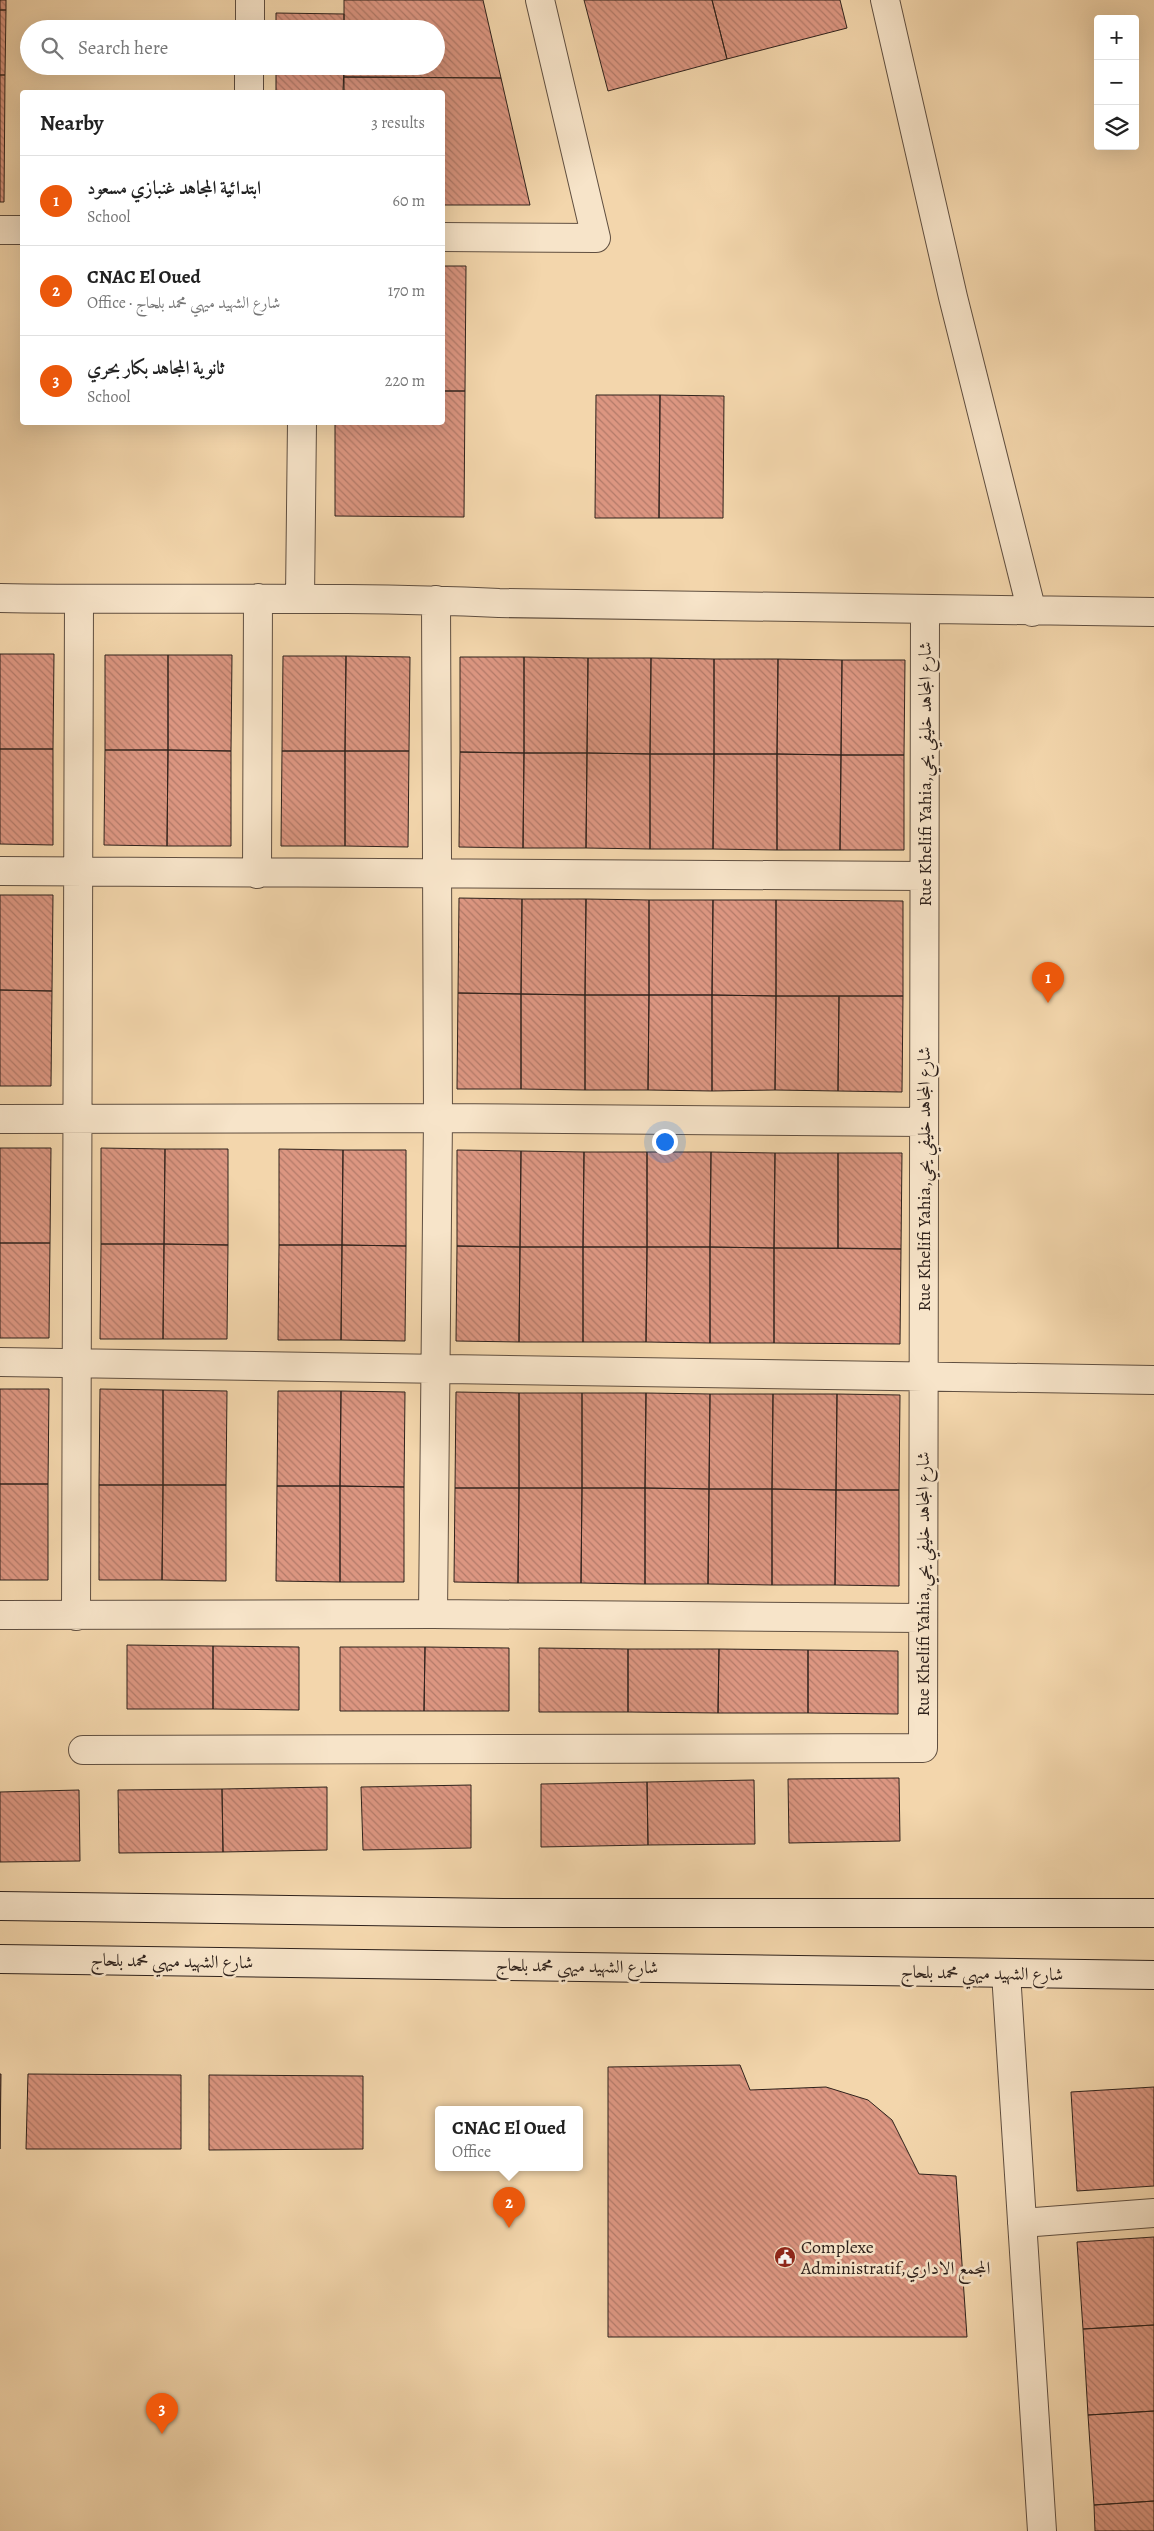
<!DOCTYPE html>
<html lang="en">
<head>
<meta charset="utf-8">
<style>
  body { margin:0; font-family:Alegreya,Amiri,serif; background:#f6f6f6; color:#222 }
  .controls { position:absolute; right:15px; top:15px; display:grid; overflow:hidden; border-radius:5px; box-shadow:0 5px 20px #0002 }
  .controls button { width:45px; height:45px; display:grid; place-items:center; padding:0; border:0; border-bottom:1px solid #e0e0e0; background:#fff; color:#222; font:25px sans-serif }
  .you { position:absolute; left:664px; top:1141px; width:18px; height:18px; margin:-12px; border:4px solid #fff; border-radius:50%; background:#1a73e8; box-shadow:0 0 0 8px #1a73e833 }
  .badge { display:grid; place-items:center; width:32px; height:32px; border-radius:50%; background:#ea580c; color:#fff; font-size:16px; font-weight:700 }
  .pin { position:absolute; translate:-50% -41px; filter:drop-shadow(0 1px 2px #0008) }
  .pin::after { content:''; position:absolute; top:26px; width:18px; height:15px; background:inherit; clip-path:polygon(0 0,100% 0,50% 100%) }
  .popup { position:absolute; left:435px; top:2106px; width:148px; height:65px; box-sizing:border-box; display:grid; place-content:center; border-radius:5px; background:#fff; filter:drop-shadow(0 1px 4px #0005); font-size:16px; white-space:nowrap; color:#767676 }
  .popup b { font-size:19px; color:#222 }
  .popup::after { content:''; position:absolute; left:50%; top:100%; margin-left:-10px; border:10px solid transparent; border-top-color:#fff }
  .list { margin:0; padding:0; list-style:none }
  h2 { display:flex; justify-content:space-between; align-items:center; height:65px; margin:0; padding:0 20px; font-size:21px }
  h2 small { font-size:16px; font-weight:400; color:#767676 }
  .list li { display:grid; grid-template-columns:32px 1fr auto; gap:15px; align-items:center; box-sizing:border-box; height:90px; padding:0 20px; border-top:1px solid #e0e0e0 }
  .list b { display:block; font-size:19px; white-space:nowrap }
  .list p { margin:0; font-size:16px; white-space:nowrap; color:#767676 }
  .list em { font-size:16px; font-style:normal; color:#767676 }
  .icon { flex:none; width:28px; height:28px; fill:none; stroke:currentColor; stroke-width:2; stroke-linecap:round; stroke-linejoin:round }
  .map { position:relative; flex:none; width:1154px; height:2531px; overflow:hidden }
  .search { position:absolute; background:#fff; box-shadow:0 5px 20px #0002; left:20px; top:20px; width:425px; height:55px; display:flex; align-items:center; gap:12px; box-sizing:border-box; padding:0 18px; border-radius:28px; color:#767676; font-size:19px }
  .panel { position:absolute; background:#fff; box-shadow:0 5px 20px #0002; left:20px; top:90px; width:425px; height:335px; border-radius:5px }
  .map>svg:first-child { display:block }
  .building { fill:url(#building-back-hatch); stroke:#2f221c }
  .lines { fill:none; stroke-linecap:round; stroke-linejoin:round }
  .street-casing { stroke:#604f40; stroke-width:30 }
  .secondary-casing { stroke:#2f221c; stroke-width:30 }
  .street { stroke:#f7e4c9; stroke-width:28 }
  .secondary { stroke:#f7e4c9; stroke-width:28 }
  .labels { text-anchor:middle; stroke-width:5; stroke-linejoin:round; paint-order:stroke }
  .street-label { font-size:18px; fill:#2f221c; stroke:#f7e4c9 }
  .poi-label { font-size:18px; fill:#2f221c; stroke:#f7e4c9; text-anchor:start }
</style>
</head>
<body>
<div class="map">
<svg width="1154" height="2531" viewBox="0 0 1154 2531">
  <defs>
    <pattern id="building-back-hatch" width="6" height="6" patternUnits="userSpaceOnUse" patternTransform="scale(1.25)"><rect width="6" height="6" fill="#dc9681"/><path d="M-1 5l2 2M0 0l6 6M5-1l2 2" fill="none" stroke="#b37a69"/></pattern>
  </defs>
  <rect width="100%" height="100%" fill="#f3d6ac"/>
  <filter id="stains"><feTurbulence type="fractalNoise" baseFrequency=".004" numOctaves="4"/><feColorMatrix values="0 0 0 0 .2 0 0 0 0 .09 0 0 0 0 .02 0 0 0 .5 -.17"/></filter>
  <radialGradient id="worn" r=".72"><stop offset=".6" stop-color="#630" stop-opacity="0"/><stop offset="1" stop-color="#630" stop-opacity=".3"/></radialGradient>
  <path class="building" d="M0 0H6V10H0Z
    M344 0H483L501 78 344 77V66H436V29H344Z
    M584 0H712L727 59 608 91Z
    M712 0H840L847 28 727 59Z
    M0 10H6L5 75H0Z
    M276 13 344 14V29H276Z
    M276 66H344L343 92H276Z
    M0 75H5L4 202H0Z
    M344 77 501 78 530 205H442V92H344Z
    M442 266H466L465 391H442Z
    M442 391H465L464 517 335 516V422H442Z
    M596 395H660L659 518H595Z
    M660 395 724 396 723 518H659Z
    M0 654H54L53 749H0Z
    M105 655H168V750H105Z
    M168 655H232L231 751 168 750Z
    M283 656H346L345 751H282Z
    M346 656 410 657 409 751H345Z
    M460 657H524V753L460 752Z
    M524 657 588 658 587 753H524Z
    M588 658H651L650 754 587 753Z
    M651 658 714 659V754H650Z
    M714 659H778L777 754H714Z
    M778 659 842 660 841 755 777 754Z
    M842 660H905L904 755H841Z
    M0 749H53V845L0 844Z
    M105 750H168L167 846 104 845Z
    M168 750 231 751V846H167Z
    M282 751H345V846H281Z
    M345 751H409L408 847 345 846Z
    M460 752 524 753 523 848 459 847Z
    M524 753H587L586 848H523Z
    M587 753 650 754V849L586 848Z
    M650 754H714L713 849H650Z
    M714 754H777V850L713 849Z
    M777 754 841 755 840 850H777Z
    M841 755H904V850H840Z
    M0 895H53L52 991 0 990Z
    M459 898 522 899 521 994 458 993Z
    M522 899H586L585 995 521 994Z
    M586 899 649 900V995H585Z
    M649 900H713L712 995H649Z
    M713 900H776V996L712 995Z
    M776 900 903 901V996H776Z
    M0 990 52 991 51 1086H0Z
    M458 993 521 994V1089H457Z
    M521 994 585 995V1090L521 1089Z
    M585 995H649L648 1090H585Z
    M649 995H712V1091L648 1090Z
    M712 995 776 996 775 1090 712 1091Z
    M776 996H839L838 1091 775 1090Z
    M839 996H903L902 1092 838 1091Z
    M0 1148H51L50 1243H0Z
    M101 1148 165 1149 164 1244H101Z
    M165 1149H228V1245L164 1244Z
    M279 1149 343 1150 342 1245H279Z
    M343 1150H406V1246L342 1245Z
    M457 1150 521 1151 520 1247 457 1246Z
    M521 1151 584 1152 583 1247H520Z
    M584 1152H647V1247H583Z
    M647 1152H711L710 1247H647Z
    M711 1152 775 1153 774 1248 710 1247Z
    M775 1153H838V1248H774Z
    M838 1153H902L901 1249 838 1248Z
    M0 1243H50L49 1338H0Z
    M101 1244H164L163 1339H100Z
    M164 1244 228 1245 227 1339H163Z
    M279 1245H342L341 1340H278Z
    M342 1245 406 1246 405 1341 341 1340Z
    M457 1246 520 1247 519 1342 456 1341Z
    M520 1247H583V1342H519Z
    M583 1247H647L646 1342H583Z
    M647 1247H710V1343L646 1342Z
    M710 1247 774 1248V1343H710Z
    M774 1248 901 1249 900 1344 774 1343Z
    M0 1389H49L48 1484H0Z
    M100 1389 163 1390V1485H99Z
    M163 1390 227 1391 226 1485H163Z
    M278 1391H341L340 1486H277Z
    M341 1391 405 1392 404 1487 340 1486Z
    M456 1392 519 1393V1488H455Z
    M519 1393H582V1488H519Z
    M582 1393H646L645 1488H582Z
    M646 1393 710 1394 709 1489 645 1488Z
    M710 1394H773L772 1489H709Z
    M773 1394H837L836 1490 772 1489Z
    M837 1394 900 1395 899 1490H836Z
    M0 1484H48V1580H0Z
    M99 1485H163L162 1580H99Z
    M163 1485H226V1581L162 1580Z
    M277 1486H340V1582L276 1581Z
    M340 1486 404 1487V1582H340Z
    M455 1488H519L518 1583 454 1582Z
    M519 1488H582L581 1583H518Z
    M582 1488H645V1584L581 1583Z
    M645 1488 709 1489 708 1584H645Z
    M709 1489H772V1585L708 1584Z
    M772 1489 836 1490 835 1585H772Z
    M836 1490H899V1586L835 1585Z
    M127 1645 213 1646V1709H127Z
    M213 1646 299 1647V1710L213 1709Z
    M340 1647H425L424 1711H340Z
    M425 1647 509 1648V1711H424Z
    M539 1648 628 1649V1712H539Z
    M628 1649H719L718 1713 628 1712Z
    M719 1649 808 1650V1713H718Z
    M808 1650 898 1651V1714L808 1713Z
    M899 1778 900 1841 789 1843 788 1779Z
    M754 1780 755 1844 648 1845 647 1782Z
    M647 1782 648 1845 541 1847V1784Z
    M471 1785V1848L363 1850 361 1787Z
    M327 1787V1850L223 1852 222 1789Z
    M222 1789 223 1852 119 1853 118 1790Z
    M79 1790 80 1861 0 1862V1792Z
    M740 2065 750 2090 826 2087 868 2100 892 2120 919 2174 956 2176 967 2337H608V2067Z
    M0 2074H1L0 2149Z
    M28 2074 181 2075V2149H26Z
    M209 2075 363 2076V2149L209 2150Z
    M1154 2087V2186L1077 2191 1071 2092Z
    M1154 2237V2325L1083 2329 1077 2242Z
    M1154 2325V2411L1088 2415 1083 2329Z
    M1154 2411V2501L1094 2505 1088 2415Z
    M1154 2501V2531H1095L1094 2505Z"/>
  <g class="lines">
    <g class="street-casing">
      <path id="street" d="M885 0 953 297 1032 612
        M250 29V0
        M249 92V66
        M0 230H22
        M442 237 596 238 540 0
        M0 598C166 601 333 595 499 603L1154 612
        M300 598 302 422
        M0 871 924 876
        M257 874 258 598
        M0 1119 438 1118 924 1122
        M0 1362 1154 1380
        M433 1614 438 1118 436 600
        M0 1615 433 1614 922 1618
        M76 1616 79 599
        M83 1750 923 1748 925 610
        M1006 1973 1042 2531
        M1022 2223 1154 2213"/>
    </g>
    <g class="secondary-casing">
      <path id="secondary" d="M0 1906 503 1913H1154
        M0 1959 1154 1975"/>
    </g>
    <use href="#street" class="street"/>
    <use href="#secondary" class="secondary"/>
  </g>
  <defs>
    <g id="civic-disc" transform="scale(1.125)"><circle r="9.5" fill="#8f2418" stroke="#f7e4c9"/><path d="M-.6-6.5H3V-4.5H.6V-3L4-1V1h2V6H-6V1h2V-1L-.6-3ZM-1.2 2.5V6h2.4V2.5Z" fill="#fff"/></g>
  </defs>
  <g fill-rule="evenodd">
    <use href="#civic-disc" x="785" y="2257"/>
  </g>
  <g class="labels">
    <g class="street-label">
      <text transform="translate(925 774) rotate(-90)" y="6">Rue Khelifi Yahia,شارع المجاهد خليفي يحي</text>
      <text transform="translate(924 1179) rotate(-90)" y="6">Rue Khelifi Yahia,شارع المجاهد خليفي يحي</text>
      <text transform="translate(923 1584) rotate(-90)" y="6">Rue Khelifi Yahia,شارع المجاهد خليفي يحي</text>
      <text transform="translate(172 1961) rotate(1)" y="6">شارع الشهيد ميهي محمد بلحاج</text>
      <text transform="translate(577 1966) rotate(1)" y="6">شارع الشهيد ميهي محمد بلحاج</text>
      <text transform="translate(982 1973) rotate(1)" y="6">شارع الشهيد ميهي محمد بلحاج</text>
    </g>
    <g class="poi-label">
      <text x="801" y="2253">Complexe<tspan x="801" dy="21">Administratif,المجمع الاداري</tspan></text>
    </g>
  </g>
  <rect width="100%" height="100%" filter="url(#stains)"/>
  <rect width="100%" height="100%" fill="url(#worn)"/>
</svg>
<div class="controls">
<button>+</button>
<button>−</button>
<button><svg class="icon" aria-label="layers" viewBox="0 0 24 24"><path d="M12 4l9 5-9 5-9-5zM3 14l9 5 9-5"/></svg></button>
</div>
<div class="you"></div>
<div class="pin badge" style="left:1048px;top:1003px">1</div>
<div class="pin badge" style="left:509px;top:2228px">2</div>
<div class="popup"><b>CNAC El Oued</b>Office</div>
<div class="pin badge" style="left:162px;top:2434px">3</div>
<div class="search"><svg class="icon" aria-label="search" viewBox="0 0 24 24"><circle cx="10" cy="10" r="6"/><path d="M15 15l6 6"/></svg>Search here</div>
<section class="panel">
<h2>Nearby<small>3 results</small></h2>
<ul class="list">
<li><span class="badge">1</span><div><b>ابتدائية المجاهد غنبازي مسعود</b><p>School</p></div><em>60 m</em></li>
<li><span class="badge">2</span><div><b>CNAC El Oued</b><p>Office · شارع الشهيد ميهي محمد بلحاج</p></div><em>170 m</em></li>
<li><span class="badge">3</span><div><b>ثانوية المجاهد بكار بحري</b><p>School</p></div><em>220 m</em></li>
</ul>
</section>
</div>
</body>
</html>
